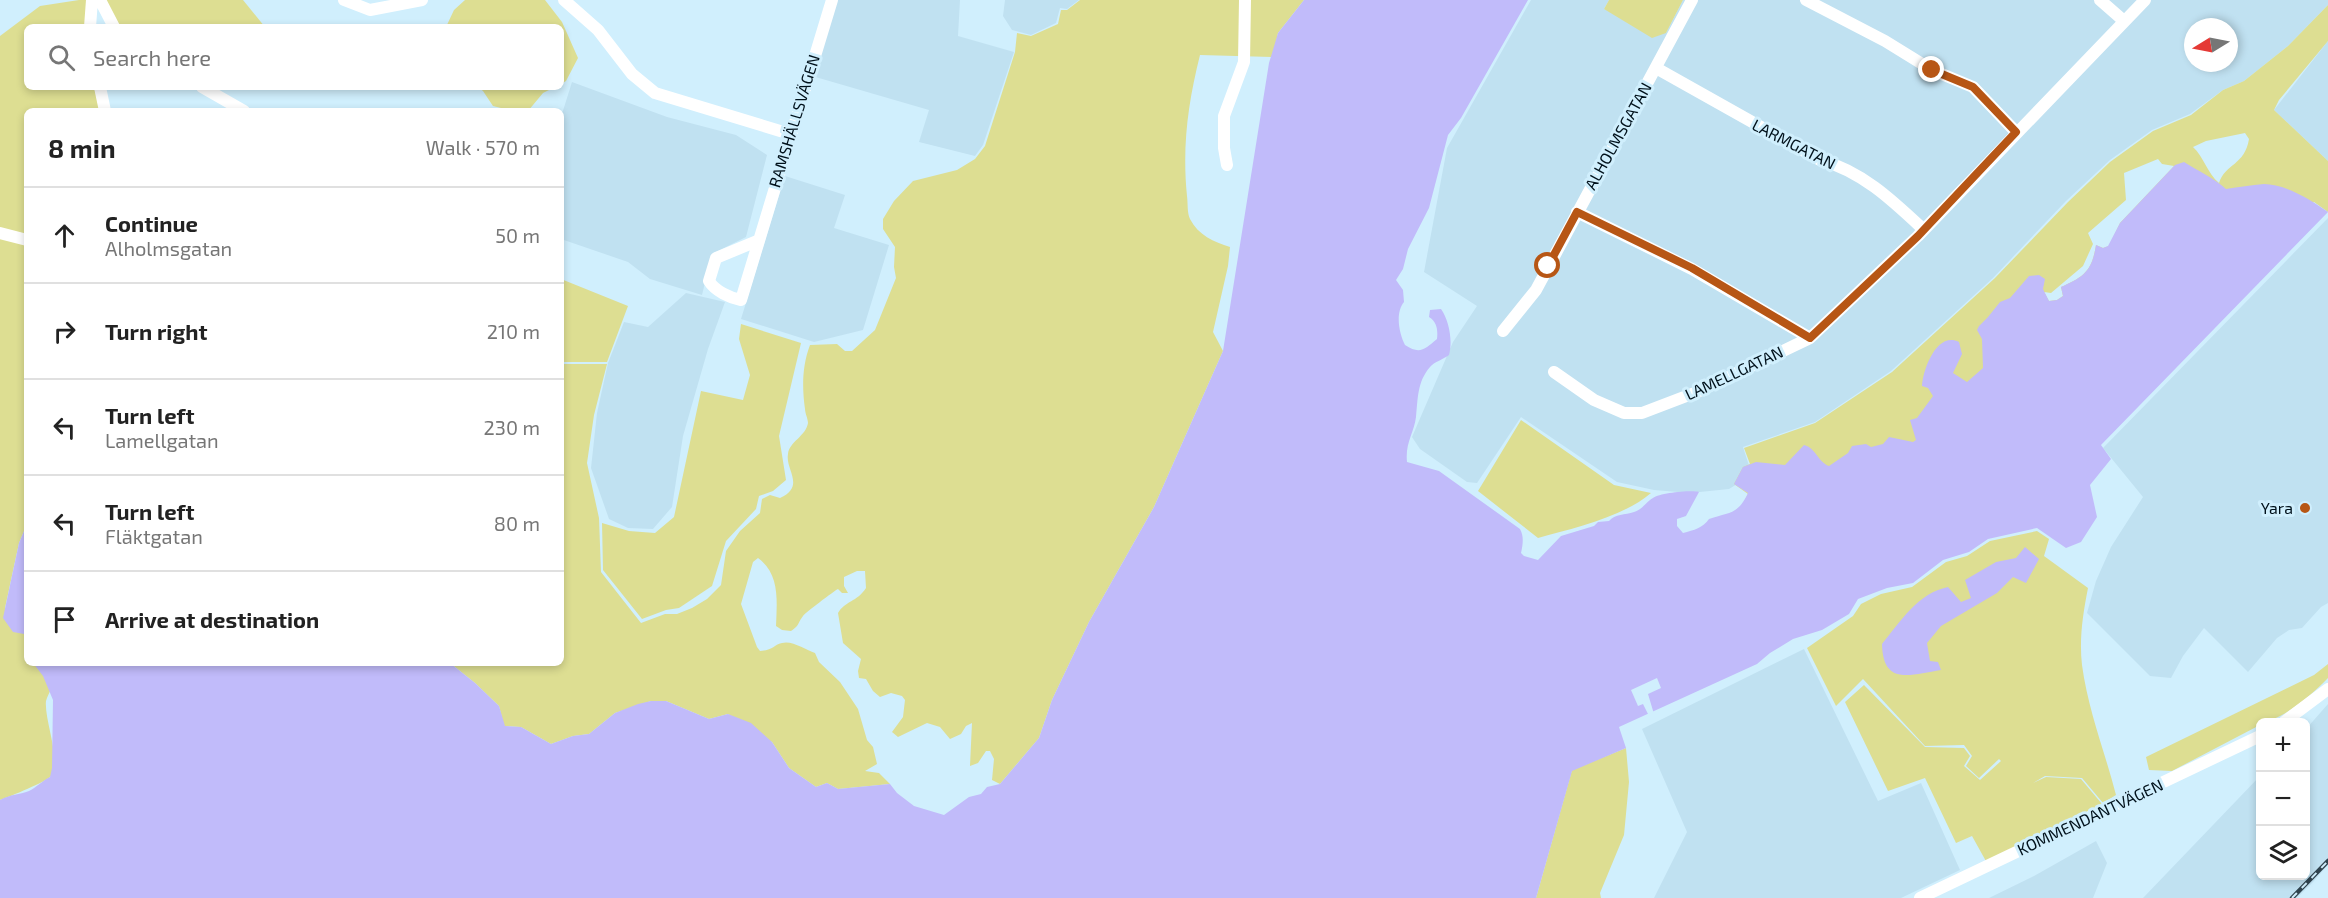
<!DOCTYPE html>
<html lang="en">
<head>
<meta charset="utf-8">
<style>
  body { margin:0; font-family:"Exo 2",sans-serif; background:#f2f2f2; color:#222 }
  .controls { position:absolute; right:18px; bottom:18px; display:grid; overflow:hidden; border-radius:9px; box-shadow:0 3px 9px #0003 }
  .controls button { width:54px; height:54px; display:grid; place-items:center; padding:0; border:0; border-bottom:2px solid #e0e0e0; background:#fff; color:#222; font:30px sans-serif }
  .compass { position:absolute; left:2184px; top:18px; width:54px; height:54px; border-radius:50%; background:#fff; box-shadow:0 3px 9px #0003; rotate:260deg }
  .stop { position:absolute; width:18px; height:18px; margin:-14px; border:4px solid #b75615; border-radius:50%; background:#fff }
  .stop.end { background:#b75615; border-color:#fff; box-shadow:0 2px 6px #0008 }
  .list { margin:0; padding:0; list-style:none }
  h2 { display:flex; justify-content:space-between; align-items:center; height:78px; margin:0; padding:0 24px; font-size:26px }
  h2 small { font-size:20px; font-weight:400; color:#767676 }
  .list li { display:grid; grid-template-columns:39px 1fr auto; gap:18px; align-items:center; box-sizing:border-box; height:96px; padding:0 24px; border-top:2px solid #e0e0e0 }
  .list b { display:block; font-size:22px; white-space:nowrap }
  .list p { margin:0; font-size:20px; white-space:nowrap; color:#767676 }
  .list em { font-size:20px; font-style:normal; color:#767676 }
  .icon { flex:none; width:33px; height:33px; fill:none; stroke:currentColor; stroke-width:2; stroke-linecap:round; stroke-linejoin:round }
  .map { position:relative; flex:none; width:2328px; height:898px; overflow:hidden }
  .search { position:absolute; background:#fff; box-shadow:0 3px 9px #0003; left:24px; top:24px; width:540px; height:66px; display:flex; align-items:center; gap:15px; box-sizing:border-box; padding:0 21px; border-radius:9px; color:#767676; font-size:22px }
  .panel { position:absolute; background:#fff; box-shadow:0 3px 9px #0003; left:24px; top:108px; width:540px; height:558px; border-radius:9px }
  .map>svg:first-child { display:block }
  .built { fill:#c0e1f1; fill-rule:evenodd }
  .green { fill:#ddde92; fill-rule:evenodd }
  .water { fill:#c1bbfa }
  .pier { fill:#d0effd }
  .lines { fill:none; stroke-linecap:round; stroke-linejoin:round }
  .minor { stroke:#fff; stroke-width:12 }
  .rail-casing { stroke:#30444f; stroke-width:4.5 }
  .rail { stroke:#d0effd; stroke-width:2; stroke-dasharray:7; stroke-linecap:butt }
  .route { stroke:#b75615; stroke-width:8 }
  .poi-dot { fill:#b75615; stroke:#d0effd; stroke-width:2 }
  .labels { text-anchor:middle; stroke-width:6; stroke-linejoin:round; paint-order:stroke }
  .street-label { font-size:16px; fill:#00111b; stroke:#d0effd }
  .poi-label { font-size:16px; fill:#00111b; stroke:#d0effd; text-anchor:end }
</style>
</head>
<body>
<div class="map">
<svg width="2328" height="898" viewBox="0 0 2328 898">
  <rect width="100%" height="100%" fill="#d0effd"/>
  <path class="built" d="M835 0H960L958 36 1014 52 983 145 975 156 919 142 929 110 812 76Z
    M1005 0H1079L1067 9 1060 8 1056 23 1031 35 1012 30 1003 16Z
    M1531 0H1609L1604 9 1666 33 1683 0H2328V5L2288 46 2244 81 2223 90 2190 114 2152 130 2110 160 2066 201 1993 278 1891 371 1815 422 1743 447 1752 475 1729 489 1690 493 1654 490 1617 482 1521 417 1477 483 1467 482 1420 449 1412 437 1453 342 1477 306 1424 272 1447 148ZM2193 27H2229V63H2193Z
    M2328 41V161L2274 110Z
    M572 82 667 117 736 135 767 155 746 237 712 254 702 295 650 279 628 262 561 239V117Z
    M785 176 845 195 834 228 889 245 863 330 814 342 741 319Z
    M2328 218V603L2321 607 2302 628 2289 630 2277 638 2248 672 2204 628 2183 656 2171 678 2150 676 2087 613 2096 581 2111 547 2143 497 2103 448Z
    M686 293 725 302 708 349 683 436 672 507 653 529 628 528 609 519 591 468 597 413 608 363 624 322 648 327Z
    M1804 649 1878 801 1921 783 1960 870 1901 898H1654L1687 832 1642 729Z
    M2328 704V865L2313 882 2297 898H2143L2260 776V876H2306V729Z
    M2096 841 2107 863 2093 898H1989L2034 876Z"/>
  <path class="green" d="M79 0H89L85 27H27V87H94L100 111H27V524L19 543 5 608 27 632V663H39L51 688C50 692 47 697 46 701 44 720 62 762 51 776 48 781 9 797 0 800V36L40 6Z
    M106 0H243L265 27H120Z
    M465 0H545L562 22 578 58 566 81 561 84V27H446L454 10Z
    M1080 0H1304L1278 33 1273 57 1200 55C1188 103 1182 146 1187 196 1188 203 1187 213 1190 219 1198 235 1214 242 1230 247L1228 266 1213 332 1223 351 1154 507 1089 622 1052 700 1039 738 1000 784 992 780 994 759 990 751H986L978 763 970 766 972 723 966 726 961 734 950 739 940 727 927 723 898 737 892 732 903 717 905 700 902 696 891 693 880 697 873 691 866 679 859 678 858 671 861 659 843 643 838 613C845 601 857 602 866 588L865 571H857L844 577V586L848 593H842L838 589C834 591 805 613 803 616 797 624 800 625 791 631L782 630 776 626C777 601 780 574 758 558L753 562 741 604 757 647 760 651C774 650 773 645 782 643 792 640 806 650 815 653L819 662 840 682 858 709 867 740 873 747 877 764 865 771 879 773 890 784 838 789 827 783 816 787 789 768 772 742 728 714 709 719 666 701H651L615 713 589 734 573 736 551 744 521 727 504 726 499 706 475 683 450 663H561V364H607L594 415 587 463 599 518 601 572 641 623 665 614H677L692 608 707 599 721 585 726 551 740 531 760 513 762 499 770 495 780 498C806 486 785 470 788 454 789 442 806 436 808 423 808 419 805 413 805 409 802 388 802 366 810 345L837 344 845 351H852L875 330 896 278 894 267 895 247 883 229V219L894 201 913 181 957 170 975 159 985 146 1015 52 1017 33 1031 36 1058 24 1061 10H1067Z
    M1609 0H1683L1666 33 1652 38 1604 9Z
    M2328 5V41L2279 100 2274 110 2328 161V212L2314 202 1968 430 1733 512 1742 506 1748 494 1734 484 1743 467 1750 464 1744 448 1815 423 1892 372 1995 278 2068 202 2110 162 2153 131 2191 115 2223 90 2244 81 2288 46ZM2245 133 2249 139C2245 165 2225 164 2219 183 2207 173 2204 157 2193 147L2206 141ZM2158 159 2162 164 2174 166 2120 223 2109 246 2103 248 2096 245C2092 271 2084 277 2061 287L2063 296 2057 300 2049 301 2044 292 2051 293 2083 266 2093 244 2088 233 2126 200 2124 173Z
    M478 87H555L543 93 528 111H513L493 106 483 91Z
    M561 279 628 306 607 362H561Z
    M741 324 801 343 779 436 786 480 773 491 759 496 756 509 726 541 712 586 679 608 666 610 642 619 603 570 602 523 629 531 655 533 674 517 701 391 743 400 750 375 739 339Z
    M1521 420 1614 485 1651 493C1623 517 1574 528 1538 538L1478 491Z
    M2037 531 2049 539 2044 556 2088 588C2083 613 2079 639 2082 665 2088 710 2105 752 2116 795L2103 803 2082 778 2045 776 2033 783 2046 777 2081 779 2102 804 1987 863 1972 836 1956 843 1925 778 1888 791 1845 702 1864 685 1925 747 1964 748 1970 756 1964 766 1980 780 2001 761 1999 759 1979 778 1966 766 1972 756 1964 745 1925 746 1863 679 1836 706 1807 648 1853 616 1861 604 1881 594 1912 587 1946 562 1967 556 1990 541Z
    M2328 664V678C2314 693 2281 722 2260 722V725L2172 771 2149 770 2146 757 2314 675Z
    M1626 748 1629 782 1624 835 1600 893 1601 898H1536L1572 770Z"/>
  <path class="water" d="M1304 0H1528L1461 118 1448 135 1429 208 1408 249 1403 269 1396 280 1403 290 1404 302C1395 313 1399 333 1405 345 1420 355 1425 349 1437 339 1438 330 1437 322 1429 317L1430 310 1441 309C1449 320 1453 341 1449 355 1444 359 1434 362 1430 367 1417 382 1418 399 1416 417 1414 433 1405 443 1407 462L1439 471 1520 529C1524 536 1523 544 1521 553L1524 556 1538 560 1561 536 1594 526 1598 522 1609 521C1615 514 1625 515 1634 512 1643 509 1646 502 1653 498 1660 493 1691 490 1699 492L1686 516 1677 519V526L1683 533C1694 530 1703 528 1709 519 1729 512 1738 515 1748 493L1734 484 1743 467 1756 462 1785 465 1804 445C1816 448 1818 462 1829 466L1848 453 1852 446 1866 444 1871 447 1883 444 1889 437 1913 442 1916 440 1910 420 1917 418 1933 396 1928 388 1922 386C1923 369 1937 331 1959 342L1962 354 1953 373 1967 382 1983 368 1982 339 1977 330 1979 326 1988 317 2000 302 2010 298 2029 276 2039 275 2045 279 2043 289 2049 301 2057 300 2063 296 2061 287C2084 277 2092 271 2096 245L2103 248 2108 246 2120 223 2175 165 2184 162C2198 171 2214 178 2226 189 2239 187 2251 185 2264 184 2285 184 2311 200 2328 212L2101 445 2111 459 2090 485 2097 517 2081 542 2066 548 2037 528 1988 539 1969 552 1943 560 1913 583 1887 588 1858 599 1849 614 1822 630 1793 639 1770 653 1757 664 1619 727 1626 748 1572 771 1536 898H0V800C11 794 19 795 29 791 37 787 42 781 50 777L52 768 53 700 43 676 33 663H450L475 683 499 706 505 726 521 727 551 744 573 736 589 734 615 713 638 704 651 701H666L709 719 728 714 751 723 772 742 789 768 816 787 827 783 838 789 890 784 897 793 914 806 944 815 969 797 981 794 987 787 1000 784 1039 738 1052 700 1089 622 1154 507 1223 351 1269 63 1278 33Z
    M27 524V641L24 634 13 632 3 618 19 543Z
    M2025 547 2039 559 2026 583 2013 577 1997 593 1941 626 1927 643 1930 661 1938 662 1941 670C1910 675 1883 686 1882 644 1900 622 1918 593 1948 587L1961 602 1971 598 1965 580 1996 562 2016 558Z"/>
  <path class="pier" d="M1657 678 1661 688 1648 694 1654 714 1649 716 1643 704 1638 706 1631 690Z"/>
  <g class="lines">
    <path class="minor" d="M100 0 114 27
      M344 0 370 10 422 0
      M564 0 598 30 632 74 655 93 790 134
      M1806 0 1885 41 1932 70 1973 87 2016 132
      M2100 0 2124 21
      M90 27 92 0
      M1656 68 1820 160C1862 171 1893 201 1924 230
      M100 87 105 111
      M202 87 244 111
      M1227 165 1224 148V116L1244 62 1245 0
      M1577 212 1692 269 1810 338
      M0 233 27 240
      M757 241 716 258 709 281C715 291 730 298 741 300L832 0
      M1503 331 1536 290 1692 0
      M1554 372 1594 400 1624 413H1642L1697 392 1810 338 1918 236 2145 0
      M2284 722 2328 689
      M1920 898 2260 736"/>
    <g class="rail-casing">
      <path id="rail" d="M2292 898 2328 861"/>
    </g>
    <use href="#rail" class="rail"/>
  </g>
  <g class="lines">
    <path class="route" d="M1548 266 1577 212 1692 268 1810 338 1918 236 2016 132 1973 87 1932 70"/>
  </g>
  <circle class="poi-dot" cx="2305" cy="508" r="6"/>
  <g class="labels">
    <g class="street-label">
      <text transform="translate(794 121) rotate(-73)" y="6">RAMSHÄLLSVÄGEN</text>
      <text transform="translate(1618 136) rotate(-61)" y="6">ALHOLMSGATAN</text>
      <text transform="translate(1794 144) rotate(27)" y="6">LARMGATAN</text>
      <text transform="translate(1734 373) rotate(-25)" y="6">LAMELLGATAN</text>
      <text transform="translate(2090 817) rotate(-25)" y="6">KOMMENDANTVÄGEN</text>
    </g>
    <g class="poi-label">
      <text x="2293" y="514">Yara</text>
    </g>
  </g>
</svg>
<div class="controls">
<button>+</button>
<button>−</button>
<button><svg class="icon" aria-label="layers" viewBox="0 0 24 24"><path d="M12 4l9 5-9 5-9-5zM3 14l9 5 9-5"/></svg></button>
</div>
<svg class="compass" viewBox="-18 -18 36 36"><path d="M0-13l5 13h-10z" fill="#e53935"/><path d="M0 13l5-13h-10z" fill="#767676"/></svg>
<div class="stop" style="left:1548px;top:266px"></div>
<div class="stop end" style="left:1932px;top:70px"></div>
<div class="search"><svg class="icon" aria-label="search" viewBox="0 0 24 24"><circle cx="10" cy="10" r="6"/><path d="M15 15l6 6"/></svg>Search here</div>
<section class="panel">
<h2>8 min<small>Walk · 570 m</small></h2>
<ul class="list">
<li><svg class="icon" aria-label="ahead" viewBox="0 0 24 24"><path d="M12 20V5M6 11l6-6 6 6"/></svg><div><b>Continue</b><p>Alholmsgatan</p></div><em>50 m</em></li>
<li><svg class="icon" aria-label="right" viewBox="0 0 24 24"><path d="M7 20v-9h11M14 6l5 5-5 5"/></svg><div><b>Turn right</b></div><em>210 m</em></li>
<li><svg class="icon" aria-label="left" viewBox="0 0 24 24"><path d="M17 20v-9H6M10 6l-5 5 5 5"/></svg><div><b>Turn left</b><p>Lamellgatan</p></div><em>230 m</em></li>
<li><svg class="icon" aria-label="left" viewBox="0 0 24 24"><path d="M17 20v-9H6M10 6l-5 5 5 5"/></svg><div><b>Turn left</b><p>Fläktgatan</p></div><em>80 m</em></li>
<li><svg class="icon" aria-label="arrive" viewBox="0 0 24 24"><path d="M6 21V4h12l-3 4 3 4H6"/></svg><div><b>Arrive at destination</b></div></li>
</ul>
</section>
</div>
</body>
</html>
